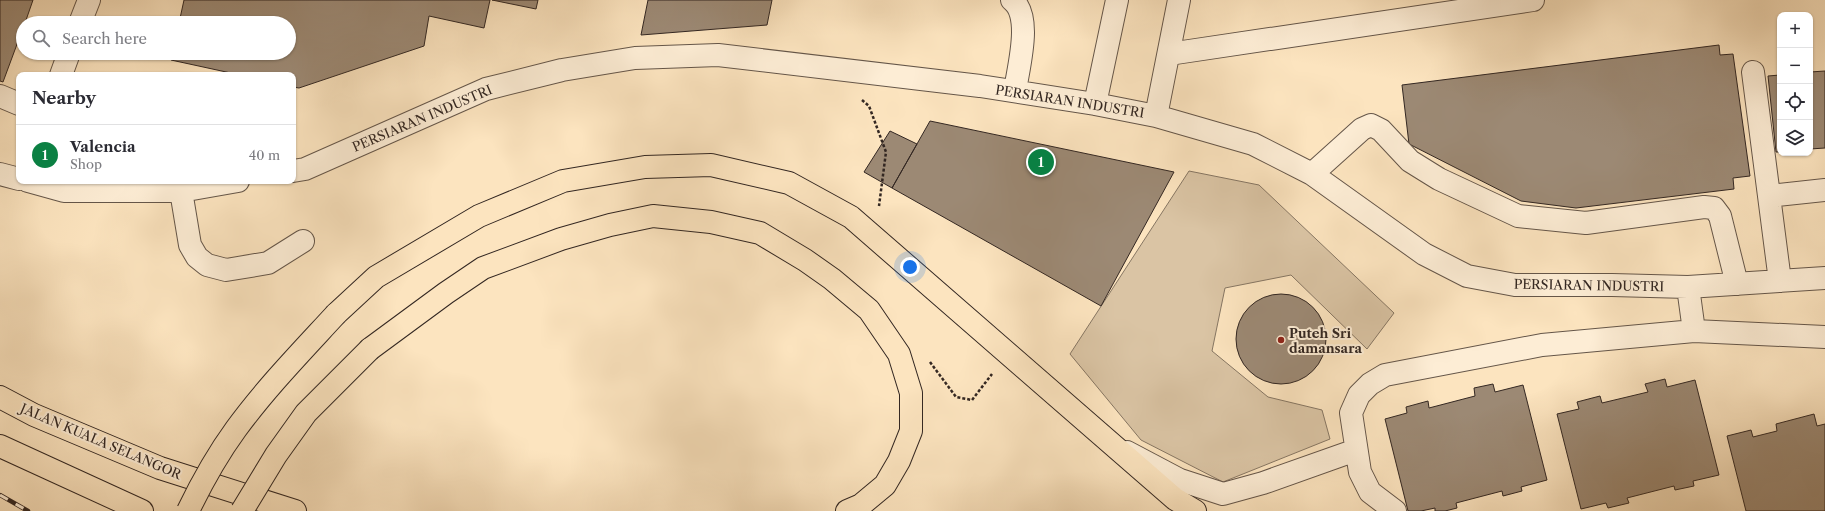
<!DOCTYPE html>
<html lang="en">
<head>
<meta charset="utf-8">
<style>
  body { margin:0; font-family:"Libre Caslon Text",serif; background:#f2f2f3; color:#2b2b33 }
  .controls { position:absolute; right:12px; top:12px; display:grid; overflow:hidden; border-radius:8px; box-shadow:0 1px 3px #0004 }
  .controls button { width:36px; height:36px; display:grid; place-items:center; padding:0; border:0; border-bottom:1px solid #e1e1e2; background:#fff; color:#2b2b33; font:20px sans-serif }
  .you { position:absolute; left:910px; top:267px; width:14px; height:14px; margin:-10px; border:3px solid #fff; border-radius:50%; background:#1a73e8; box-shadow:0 0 0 6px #1a73e833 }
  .badge { display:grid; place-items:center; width:26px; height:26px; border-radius:50%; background:#0b8043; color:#fff; font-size:13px; font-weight:700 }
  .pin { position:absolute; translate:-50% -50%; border:2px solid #fff; box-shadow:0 1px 4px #0006 }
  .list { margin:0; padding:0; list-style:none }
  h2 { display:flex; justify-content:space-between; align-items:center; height:52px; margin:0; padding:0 16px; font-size:17px }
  h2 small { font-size:13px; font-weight:400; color:#7c7c81 }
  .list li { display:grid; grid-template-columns:26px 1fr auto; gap:12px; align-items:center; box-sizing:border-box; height:60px; padding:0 16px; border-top:1px solid #e1e1e2 }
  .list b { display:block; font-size:15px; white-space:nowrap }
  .list p { margin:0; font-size:13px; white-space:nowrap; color:#7c7c81 }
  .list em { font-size:13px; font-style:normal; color:#7c7c81 }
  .icon { flex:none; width:22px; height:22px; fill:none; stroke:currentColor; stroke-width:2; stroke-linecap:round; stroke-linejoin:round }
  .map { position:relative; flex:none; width:1825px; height:511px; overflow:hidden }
  .search { position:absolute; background:#fff; box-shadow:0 1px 3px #0004; left:16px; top:16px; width:280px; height:44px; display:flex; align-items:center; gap:10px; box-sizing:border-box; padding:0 14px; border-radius:22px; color:#7c7c81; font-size:15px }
  .panel { position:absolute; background:#fff; box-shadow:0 1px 3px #0004; left:16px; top:72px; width:280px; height:112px; border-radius:8px }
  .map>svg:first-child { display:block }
  .green { fill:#dac4a4; stroke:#867663 }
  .building { fill:#9c8974; stroke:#332722 }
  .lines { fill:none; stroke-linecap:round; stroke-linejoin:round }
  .minor-casing { stroke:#655649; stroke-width:24 }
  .highway-casing { stroke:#332722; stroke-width:24 }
  .path { stroke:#332722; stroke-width:2.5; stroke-dasharray:3 2; stroke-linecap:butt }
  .minor { stroke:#fdedd5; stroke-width:22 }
  .highway { stroke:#fce4bf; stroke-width:22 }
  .rail-casing { stroke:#332722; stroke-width:4.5 }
  .rail { stroke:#fdedd5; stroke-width:3; stroke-dasharray:9; stroke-linecap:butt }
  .highway-bridge-casing { stroke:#332722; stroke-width:24; stroke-linecap:butt }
  .highway-bridge { stroke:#fce4bf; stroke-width:22 }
  .poi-dot { fill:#8f2418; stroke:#fdedd5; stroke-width:1.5 }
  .labels { text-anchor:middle; stroke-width:4; stroke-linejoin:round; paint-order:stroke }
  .street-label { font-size:13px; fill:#332722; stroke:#fdedd5 }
  .poi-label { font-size:13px; font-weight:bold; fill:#332722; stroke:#fdedd5; text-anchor:start }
</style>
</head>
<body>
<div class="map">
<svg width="1825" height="511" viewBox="0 0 1825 511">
  <rect width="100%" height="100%" fill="#fce4bf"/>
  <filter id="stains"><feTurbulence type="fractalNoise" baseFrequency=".005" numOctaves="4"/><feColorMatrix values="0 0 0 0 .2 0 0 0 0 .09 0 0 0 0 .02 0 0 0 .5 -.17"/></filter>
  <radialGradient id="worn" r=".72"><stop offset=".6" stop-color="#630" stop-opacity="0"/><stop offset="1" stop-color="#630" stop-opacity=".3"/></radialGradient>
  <path class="green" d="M1189 171 1259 185 1394 313 1367 349 1291 275 1225 288 1212 351 1268 397 1322 410 1330 439 1223 482 1141 440 1070 354Z"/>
  <path class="building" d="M0 0H33L25 23H23V28L3 82 0 81Z
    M184 0H490L484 28 429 16 424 46 299 88 293 87V75H240L171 60 173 53H289V23H179Z
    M492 0H538L536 9Z
    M648 0H772L767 25 641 35Z
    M1719 45 1720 55 1733 54 1750 176 1733 178 1734 189 1576 208 1521 201 1409 144 1402 85Z
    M1825 71V148L1810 149V72Z
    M1780 75V152H1776L1768 76Z
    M930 121 1174 172 1101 306 892 188Z
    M890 131 917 144 892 188 864 172Z
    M1236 339a45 45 0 1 1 90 0a45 45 0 1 1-90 0Z
    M1665 379 1667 387 1695 380 1719 475 1693 481 1694 486 1675 490 1674 486 1627 498 1629 503 1608 508 1606 503 1581 509 1557 414 1579 409 1577 402 1600 396 1602 403 1648 392 1645 384Z
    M1493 384 1495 392 1523 385 1547 480 1521 487 1522 491 1503 496 1502 491 1456 503 1457 508 1445 511H1435V508L1421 511H1408L1385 419 1407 413 1406 407 1428 401 1429 408 1475 396 1474 388Z
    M1814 414 1817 426 1825 424V511H1746L1727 436 1751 430 1753 437 1777 431 1776 424Z"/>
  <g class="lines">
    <g class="minor-casing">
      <path id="minor" d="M1012 0C1033 16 1018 68 1015 91
        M80 23 89 0
        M1169 54 1533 0
        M1753 72 1780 281
        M61 75 69 53
        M0 96 19 104
        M1095 104 1117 0
        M1156 116 1179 0
        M293 171 305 169 486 89 562 70 635 58 718 55 980 86 1095 104 1156 116 1253 144 1312 174 1424 254 1467 276 1515 285H1612L1688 287 1825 278
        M0 174 19 179
        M1312 174 1362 129 1371 125 1381 130 1410 161 1439 179 1518 216 1586 223 1704 207 1714 208 1720 216 1737 284
        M28 181 64 191H181L238 181
        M181 191 190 245 197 257 207 265 226 270 268 263 303 241
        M1769 196 1825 190
        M1688 287 1694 331
        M1127 452 1180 480 1223 494 1263 483 1356 450
        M1395 511 1370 492 1360 472 1351 413 1359 395 1370 384 1385 375 1542 345 1694 331 1825 337"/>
    </g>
    <g class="highway-casing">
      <path id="highway" d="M336 314 376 277 479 216 563 181 645 167 711 165 789 183 851 217 1175 499 1195 511
        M370 349 446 293 483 268 561 239 610 225 653 216 711 222 760 233 805 260 832 279 869 310 899 354 911 393V431L899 461 885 485 861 505 847 511
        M0 397 34 415 160 468 295 511
        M0 446 142 511"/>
    </g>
    <path class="path" d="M862 100 869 106 886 152 879 206
      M930 362 956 397 972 400 992 374"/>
    <use href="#minor" class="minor"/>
    <use href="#highway" class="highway"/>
    <g class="rail-casing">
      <path id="rail" d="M0 495 28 511"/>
    </g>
    <use href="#rail" class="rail"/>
    <g class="highway-bridge-casing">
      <path id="highway-bridge" d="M188 511C202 482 217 455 236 429 266 388 302 351 336 314
        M242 511 276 455 306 413 370 349"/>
    </g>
    <use href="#highway-bridge" class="highway-bridge"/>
  </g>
  <circle class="poi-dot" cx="1281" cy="340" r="4"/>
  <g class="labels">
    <g class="street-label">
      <text transform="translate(1070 101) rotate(9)" y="5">PERSIARAN INDUSTRI</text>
      <text transform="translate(422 118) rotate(-23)" y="5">PERSIARAN INDUSTRI</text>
      <text transform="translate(1589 285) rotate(1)" y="5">PERSIARAN INDUSTRI</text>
      <text transform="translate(101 441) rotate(23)" y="5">JALAN KUALA SELANGOR</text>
    </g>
    <g class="poi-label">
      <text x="1289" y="338">Puteh Sri<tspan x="1289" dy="15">damansara</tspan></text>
    </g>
  </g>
  <rect width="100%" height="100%" filter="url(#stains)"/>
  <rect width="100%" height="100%" fill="url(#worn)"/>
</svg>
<div class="controls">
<button>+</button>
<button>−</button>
<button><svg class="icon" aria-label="locate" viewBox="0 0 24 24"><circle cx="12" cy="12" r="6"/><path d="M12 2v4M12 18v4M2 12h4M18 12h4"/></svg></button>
<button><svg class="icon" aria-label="layers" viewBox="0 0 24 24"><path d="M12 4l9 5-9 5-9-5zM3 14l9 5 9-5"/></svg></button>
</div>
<div class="you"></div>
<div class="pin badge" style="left:1041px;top:162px">1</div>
<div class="search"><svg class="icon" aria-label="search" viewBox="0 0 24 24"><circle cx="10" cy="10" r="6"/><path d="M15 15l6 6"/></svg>Search here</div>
<section class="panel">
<h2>Nearby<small></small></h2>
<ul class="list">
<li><span class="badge">1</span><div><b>Valencia</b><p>Shop</p></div><em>40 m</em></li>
</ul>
</section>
</div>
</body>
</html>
